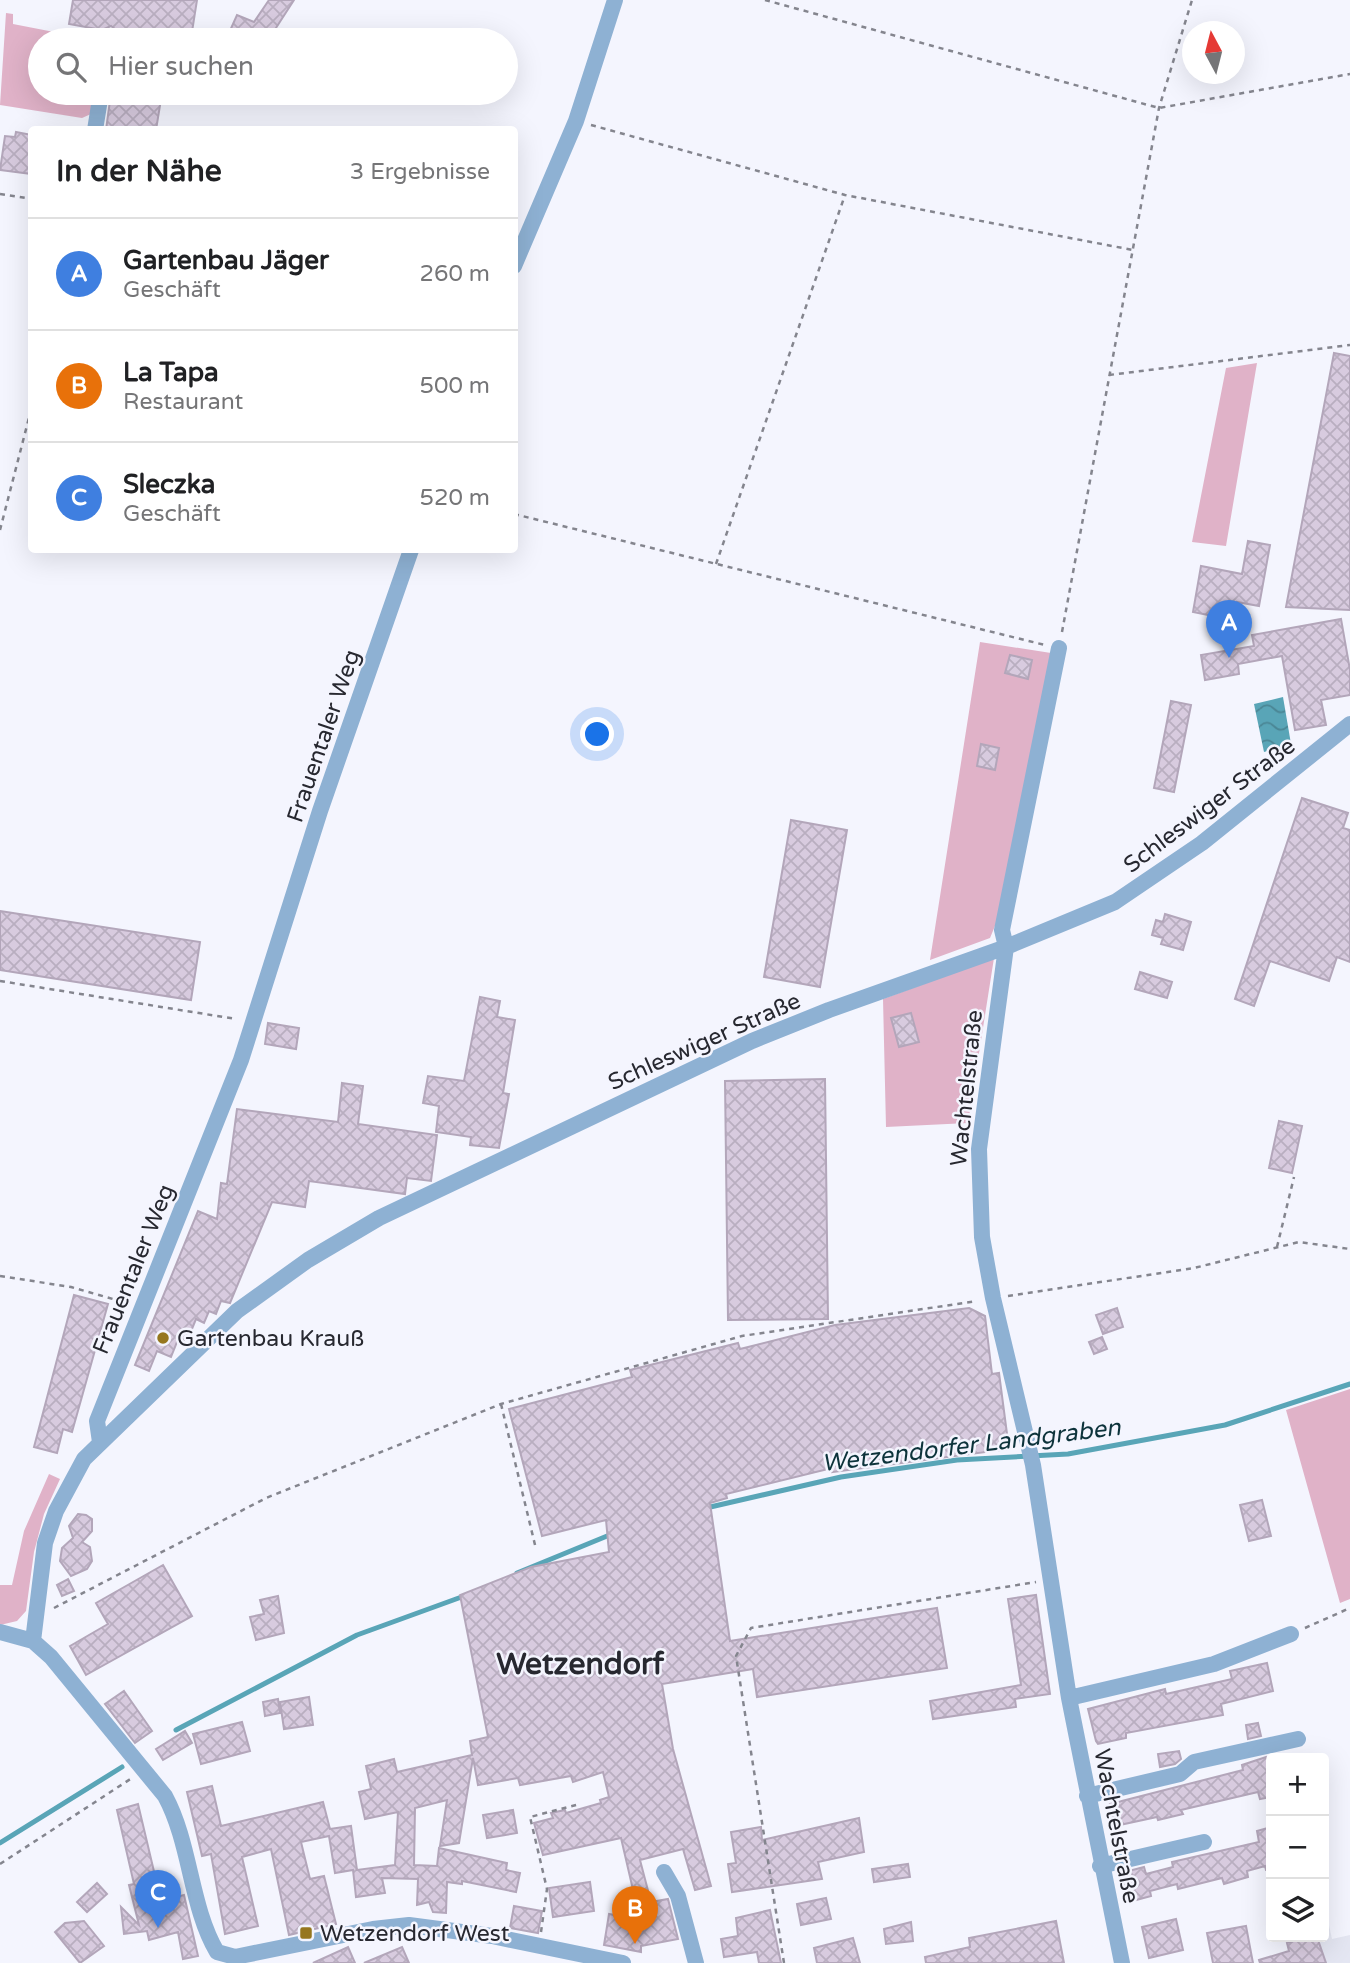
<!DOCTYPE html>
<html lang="de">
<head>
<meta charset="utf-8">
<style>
  body { margin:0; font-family:"Varela Round",sans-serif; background:#f2f2f2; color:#202124 }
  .controls { position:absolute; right:21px; bottom:21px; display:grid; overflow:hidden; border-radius:7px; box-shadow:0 7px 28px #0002 }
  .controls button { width:63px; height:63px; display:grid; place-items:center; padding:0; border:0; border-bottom:2px solid #e0e0e0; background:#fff; color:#202124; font:35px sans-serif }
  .compass { position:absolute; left:1182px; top:21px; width:63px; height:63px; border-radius:50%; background:#fff; box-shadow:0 7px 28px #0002; rotate:353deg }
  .you { position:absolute; left:598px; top:735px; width:24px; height:24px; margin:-18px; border:5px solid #fff; border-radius:50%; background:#1a73e8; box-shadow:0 0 0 10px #1a73e833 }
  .badge { display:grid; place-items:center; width:46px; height:46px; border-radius:50%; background:#1a73e8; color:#fff; font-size:23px; font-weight:700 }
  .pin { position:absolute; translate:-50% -58px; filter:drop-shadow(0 2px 4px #0008) }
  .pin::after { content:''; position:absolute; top:37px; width:24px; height:21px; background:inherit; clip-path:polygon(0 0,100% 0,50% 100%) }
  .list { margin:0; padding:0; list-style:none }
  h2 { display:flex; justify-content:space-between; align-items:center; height:91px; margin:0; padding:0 28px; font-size:30px }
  h2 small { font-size:23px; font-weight:400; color:#757577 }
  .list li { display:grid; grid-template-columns:46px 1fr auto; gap:21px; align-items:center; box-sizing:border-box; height:112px; padding:0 28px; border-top:2px solid #e0e0e0 }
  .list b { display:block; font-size:26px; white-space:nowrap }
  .list p { margin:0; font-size:23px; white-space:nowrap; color:#757577 }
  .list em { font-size:23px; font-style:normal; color:#757577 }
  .icon { flex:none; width:38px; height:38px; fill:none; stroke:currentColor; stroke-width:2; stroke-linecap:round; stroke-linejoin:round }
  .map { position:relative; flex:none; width:1350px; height:1963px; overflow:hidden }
  .search { position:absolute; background:#fff; box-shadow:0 7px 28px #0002; left:28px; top:28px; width:490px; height:77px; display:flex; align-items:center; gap:18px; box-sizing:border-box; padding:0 24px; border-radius:38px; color:#757577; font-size:26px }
  .panel { position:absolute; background:#fff; box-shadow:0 7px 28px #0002; left:28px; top:126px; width:490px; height:427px; border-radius:7px }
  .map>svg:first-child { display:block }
  .built { fill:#e4e6f2 }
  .green { fill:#e0b2c8 }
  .water { fill:url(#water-waves) }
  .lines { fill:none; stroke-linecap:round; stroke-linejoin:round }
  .stream { stroke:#59a5b7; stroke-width:5 }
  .building { fill:url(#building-cross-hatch); stroke:#b3a6ba; stroke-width:2 }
  .path { stroke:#84858e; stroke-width:2.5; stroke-dasharray:5 5; stroke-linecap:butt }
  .minor { stroke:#8eb1d3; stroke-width:16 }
  .poi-dot { fill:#96771f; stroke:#f4f5fe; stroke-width:2.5 }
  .labels { text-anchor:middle; stroke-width:5; stroke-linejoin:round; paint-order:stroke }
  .street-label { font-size:23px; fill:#272830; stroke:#f4f5fe }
  .poi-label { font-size:23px; fill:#272830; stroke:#f4f5fe; text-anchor:start }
  .water-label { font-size:24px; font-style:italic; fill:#0d333b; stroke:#f4f5fe }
  .district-label { font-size:30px; font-weight:bold; fill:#272830; stroke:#f4f5fe }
</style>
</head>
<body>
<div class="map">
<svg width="1350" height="1963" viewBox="0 0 1350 1963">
  <defs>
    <pattern id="water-waves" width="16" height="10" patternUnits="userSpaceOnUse" patternTransform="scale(1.75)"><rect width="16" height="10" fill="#59a5b7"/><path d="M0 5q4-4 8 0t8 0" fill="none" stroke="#4a8695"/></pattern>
    <pattern id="building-cross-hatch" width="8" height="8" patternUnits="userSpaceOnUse" patternTransform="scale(1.75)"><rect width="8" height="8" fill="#d8cbdf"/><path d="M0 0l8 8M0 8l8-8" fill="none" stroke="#b9aec0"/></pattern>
  </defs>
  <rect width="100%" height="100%" fill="#f4f5fe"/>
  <path class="built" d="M1324 1902 1332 1939 1350 1935V1963H1293L1284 1937H1324Z"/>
  <path class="green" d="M6 13 13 14V24L95 40H40V93H97L91 114 82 118 0 105Z
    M1257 363 1226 546 1192 542 1226 368Z
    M980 642 1051 653 1002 909 990 938 930 960Z
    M994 958 968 1123 886 1127 883 999Z
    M1350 1389V1599L1340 1603 1286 1410Z
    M49 1474 60 1479 44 1514 34 1552 26 1611 17 1621 0 1625V1585H12L24 1531Z"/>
  <path class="water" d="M1283 697 1291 744 1264 752 1254 704Z"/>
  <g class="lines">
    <path class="stream" d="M706 1508 841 1477 957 1460 1068 1454 1225 1425 1350 1384
      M517 1573 612 1534
      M176 1730 357 1635 467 1595
      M0 1843 122 1767"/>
  </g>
  <path class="building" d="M73 0H197L191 38 173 35 172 40 120 33 111 26 102 30 69 24Z
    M269 0H294L274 31 294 40H230L232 35 229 33 237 15 254 22Z
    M111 93H162L156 130H106Z
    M16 132 32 135V174L0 170 5 136 15 137Z
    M1334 353 1350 356V610L1286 607Z
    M1248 541 1270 545 1259 606 1237 602 1233 620 1193 612 1201 566 1242 574Z
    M1341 619 1350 670V695L1321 700 1326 725 1295 730 1282 656 1238 664 1239 674 1205 680 1201 655 1254 646 1252 635Z
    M1010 655 1032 660 1028 679 1005 673Z
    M1171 701 1191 705 1174 792 1154 788Z
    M981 744 999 748 995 770 977 766Z
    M1302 798 1348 813 1343 828 1350 830V962L1337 957 1329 981 1270 961 1254 1006 1235 999Z
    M791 820 847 830 820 987 764 977Z
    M0 911 200 942 191 1000 0 970Z
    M1165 914 1191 922 1183 950 1161 944 1163 938 1152 935 1156 920 1163 922Z
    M1140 972 1172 982 1167 998 1135 989Z
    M480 997 500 1001 497 1017 515 1020 503 1093 509 1094 499 1148 470 1145 471 1137 436 1132 439 1106 423 1103 428 1076 464 1081Z
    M911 1013 919 1042 899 1047 891 1018Z
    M268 1023 299 1028 296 1049 265 1044Z
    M825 1079 828 1319 728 1320 725 1081Z
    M342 1083 363 1086 358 1124 437 1135 431 1181 407 1178 405 1194 309 1181 305 1207 272 1202 230 1303 221 1301 216 1314 209 1311 204 1323 196 1319 187 1341 179 1337 171 1357 157 1351 149 1371 135 1365 198 1211 217 1219 221 1183 227 1184 237 1109 338 1122Z
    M1279 1121 1302 1126 1292 1173 1269 1168Z
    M74 1295 108 1304 72 1432 63 1429 57 1453 34 1447Z
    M969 1308 985 1316 992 1374 999 1373 1009 1449 832 1472V1468L726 1494 727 1498 710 1503 730 1641 937 1608 947 1668 757 1697 753 1669 662 1684 673 1749 711 1886 695 1890 683 1849 640 1860 651 1902 668 1899 678 1939 641 1946V1952L604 1945 609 1914 640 1920 621 1838 543 1855 534 1823 553 1818 551 1813 565 1810 566 1813 601 1803 600 1800 609 1797 603 1772 573 1782 571 1776 520 1785 518 1778 478 1785 473 1758 459 1843 440 1846 447 1800 415 1808 414 1865 437 1866 439 1848 507 1863 506 1870 520 1873 516 1892 462 1881V1884L447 1882 446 1913 433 1912 429 1902 417 1905 418 1879 382 1878 385 1893 356 1897 353 1870 335 1873 329 1836 301 1842 310 1879 324 1876 336 1924 289 1935 271 1849 242 1857 258 1926 225 1934 211 1854 202 1856 187 1792 212 1786 221 1826 323 1802 330 1829 351 1826 357 1870 395 1865 398 1812 365 1819 359 1792 371 1789 366 1766 394 1759 397 1772 472 1755 470 1741 488 1737 460 1595 531 1567 609 1552 606 1520 542 1536 509 1409 632 1377 630 1370 738 1343 740 1349 835 1325Z
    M1117 1308 1123 1327 1103 1334 1096 1315Z
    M1102 1337 1107 1349 1094 1354 1089 1342Z
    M1262 1500 1271 1536 1249 1541 1240 1505Z
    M78 1514 86 1515 92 1519V1531L82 1542 90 1547 92 1561 87 1569 71 1576 60 1561 62 1548 73 1538 69 1526Z
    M163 1565 192 1616 86 1675 70 1646 108 1624 96 1603Z
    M68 1579 74 1591 62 1596 57 1585Z
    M1036 1595 1050 1694 1015 1699 1016 1707 933 1719 930 1701 1021 1685 1008 1599Z
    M278 1596 284 1633 256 1640 250 1617 264 1614 260 1600Z
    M1267 1663 1273 1691 1221 1704 1223 1715 1126 1733V1738L1098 1744 1096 1741 1088 1709 1165 1689 1166 1694 1232 1679 1230 1671Z
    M124 1691 152 1731 135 1743 105 1704Z
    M309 1697 313 1725 284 1729 280 1702Z
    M278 1699 280 1713 265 1716 263 1702Z
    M242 1722 250 1751 201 1764 193 1734Z
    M1258 1723 1261 1736 1248 1739 1246 1725Z
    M185 1731 192 1743 163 1760 156 1749Z
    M1179 1751 1181 1759 1175 1764 1160 1767 1158 1754Z
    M1266 1757 1267 1760 1271 1759V1797L1260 1799 1258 1792 1181 1810 1183 1814 1158 1820 1157 1817 1115 1826 1110 1804 1243 1770 1242 1765Z
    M138 1804 161 1901 184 1895 198 1956 183 1959 178 1932 149 1940 147 1931 124 1934 121 1907 139 1925 129 1885 134 1884 117 1810Z
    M513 1810 517 1833 487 1838 483 1815Z
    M859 1818 864 1852 818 1862 822 1879 732 1892 728 1864 736 1863 731 1832 761 1827 762 1840Z
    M1271 1827V1870H1266L1265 1866 1247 1871 1248 1877 1224 1884 1222 1878 1178 1889 1177 1884 1150 1891 1151 1896 1129 1902 1121 1873 1144 1867 1146 1874 1173 1867 1172 1862 1259 1842 1257 1831Z
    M908 1864 910 1877 874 1882 872 1869Z
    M590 1882 594 1911 553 1917 549 1888Z
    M97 1883 107 1894 87 1912 77 1902Z
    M826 1898 831 1919 801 1925 797 1904Z
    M514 1906 542 1911 538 1933 510 1928Z
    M770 1910 781 1963H759L757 1952 724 1957 721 1939 738 1936 736 1918Z
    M1176 1919 1183 1950 1149 1958 1142 1927Z
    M84 1921 104 1946 80 1963 55 1932 65 1923Z
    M1056 1921 1064 1963H926L925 1957 970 1947 969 1938Z
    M911 1922 913 1941 886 1944 884 1929Z
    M1246 1926 1253 1963H1213L1207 1933Z
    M1307 1937H1317L1326 1963H1260L1259 1960 1289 1951 1287 1943Z
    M853 1938 860 1963H817L814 1948Z
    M348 1947 355 1963H313Z
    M402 1947 409 1963H364Z"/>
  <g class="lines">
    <path class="path" d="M765 0 1159 108 1350 74
      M591 125 845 195 1133 250
      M0 194 32 199
      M1109 375 1350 345
      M514 514 1045 645
      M0 530 32 406
      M716 564 845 195
      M1062 632 1159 108 1192 0
      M0 981 236 1019
      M1277 1247 1294 1177
      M0 1276 71 1287 127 1303
      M1008 1296 1194 1268 1299 1242 1350 1249
      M501 1404 536 1549
      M54 1608 266 1498 501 1404 742 1336 977 1301
      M1305 1628 1350 1608
      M0 1864 132 1778
      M541 1932 547 1889 530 1817 580 1804
      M784 1963 736 1656 751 1628 1036 1582"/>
    <path class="minor" d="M110 40V36
      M95 130 101 93
      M514 266 576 121 615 0
      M1059 648 1002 930 1006 947 979 1149 982 1237 993 1298 1033 1465 1069 1698 1122 1963
      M100 1442 97 1421 241 1060 320 811 411 550
      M0 1632 33 1641 51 1657 165 1796C191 1844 190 1906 217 1952
      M33 1641 45 1543 56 1511 84 1459 237 1311 308 1260 379 1218 752 1041 829 1010 1006 947 1115 902 1202 843 1350 724
      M1069 1698 1214 1664 1291 1634
      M1087 1796 1180 1774 1194 1762 1298 1739
      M1100 1866 1204 1842
      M664 1872 678 1896 696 1963
      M217 1952 235 1957 373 1929 409 1925 492 1936 623 1963"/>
  </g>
  <g class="poi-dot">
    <circle cx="163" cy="1338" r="7"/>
    <rect x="299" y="1926" width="14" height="14" rx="3.5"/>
  </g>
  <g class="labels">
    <g class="street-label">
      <text transform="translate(323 736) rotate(-71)" y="8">Frauentaler Weg</text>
      <text transform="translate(1209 805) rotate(-37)" y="8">Schleswiger Straße</text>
      <text transform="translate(704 1041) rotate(-24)" y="8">Schleswiger Straße</text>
      <text transform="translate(966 1088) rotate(-84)" y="8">Wachtelstraße</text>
      <text transform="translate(133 1269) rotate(-68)" y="8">Frauentaler Weg</text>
      <text transform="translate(1117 1826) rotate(79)" y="8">Wachtelstraße</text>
    </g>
    <g class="poi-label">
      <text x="177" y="1346">Gartenbau Krauß</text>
      <text x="320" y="1941">Wetzendorf West</text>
    </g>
    <g class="water-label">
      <text transform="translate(971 1445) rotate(-7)" y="8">Wetzendorfer Landgraben</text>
    </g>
    <g class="district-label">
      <text x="580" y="1674">Wetzendorf</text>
    </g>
  </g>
</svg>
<div class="controls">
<button>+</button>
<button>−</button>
<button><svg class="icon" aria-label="layers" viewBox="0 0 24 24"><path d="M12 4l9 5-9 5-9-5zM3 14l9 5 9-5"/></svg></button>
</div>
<svg class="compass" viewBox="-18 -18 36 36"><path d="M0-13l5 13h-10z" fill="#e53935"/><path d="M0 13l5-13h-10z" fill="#757577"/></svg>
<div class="you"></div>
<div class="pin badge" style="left:1229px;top:658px;background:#3f7fe0">A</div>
<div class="pin badge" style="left:635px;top:1944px;background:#e8710a">B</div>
<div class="pin badge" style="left:158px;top:1928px;background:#3f7fe0">C</div>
<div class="search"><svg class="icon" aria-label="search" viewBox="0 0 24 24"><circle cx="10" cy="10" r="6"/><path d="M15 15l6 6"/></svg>Hier suchen</div>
<section class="panel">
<h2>In der Nähe<small>3 Ergebnisse</small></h2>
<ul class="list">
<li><span class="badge" style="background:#3f7fe0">A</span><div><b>Gartenbau Jäger</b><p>Geschäft</p></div><em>260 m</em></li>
<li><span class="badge" style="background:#e8710a">B</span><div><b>La Tapa</b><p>Restaurant</p></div><em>500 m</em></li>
<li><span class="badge" style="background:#3f7fe0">C</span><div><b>Sleczka</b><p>Geschäft</p></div><em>520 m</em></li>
</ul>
</section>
</div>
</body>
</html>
